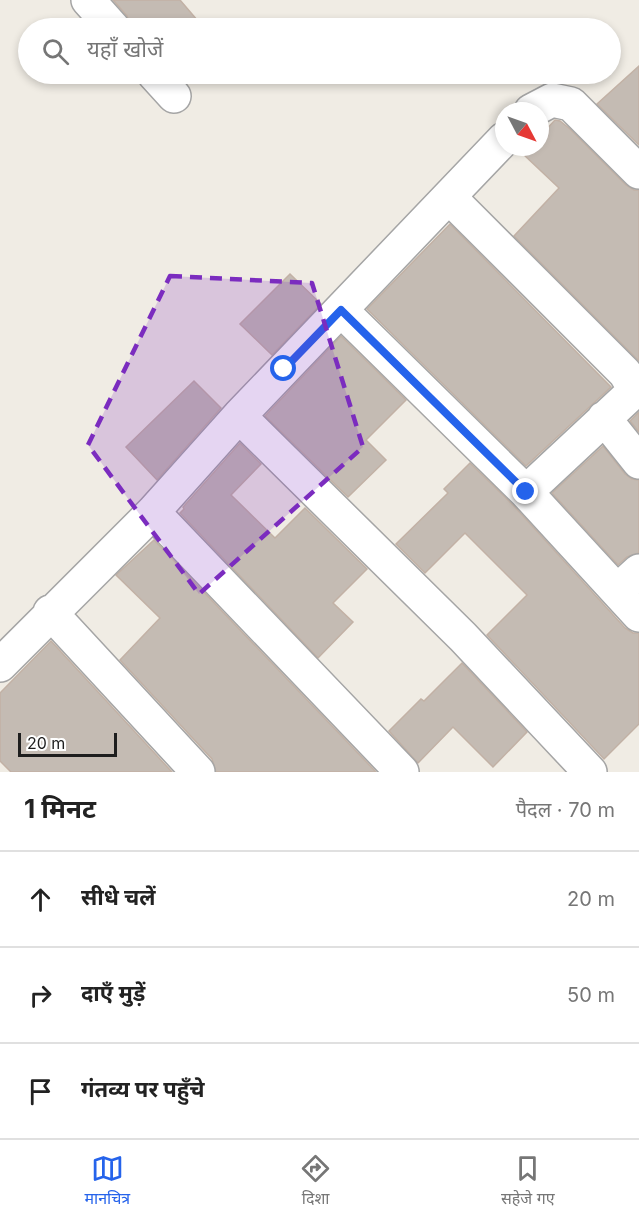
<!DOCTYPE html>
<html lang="hi">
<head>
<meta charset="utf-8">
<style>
  body { margin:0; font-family:Inter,"Noto Sans Devanagari",sans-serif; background:#f6f6f6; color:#222 }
  .compass { position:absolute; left:495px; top:102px; width:54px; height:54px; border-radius:50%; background:#fff; box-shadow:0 3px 9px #0003; rotate:131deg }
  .scale { position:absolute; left:18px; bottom:15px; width:99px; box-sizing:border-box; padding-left:6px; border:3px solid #1e1e1e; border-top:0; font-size:16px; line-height:21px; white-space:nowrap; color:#1e1e1e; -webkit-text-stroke:4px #fff; paint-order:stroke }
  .stop { position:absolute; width:18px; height:18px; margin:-14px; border:4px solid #2563eb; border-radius:50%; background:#fff }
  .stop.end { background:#2563eb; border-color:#fff; box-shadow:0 2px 6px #0008 }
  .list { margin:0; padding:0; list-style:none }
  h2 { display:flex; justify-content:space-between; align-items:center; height:78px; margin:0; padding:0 24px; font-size:26px }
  h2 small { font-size:20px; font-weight:400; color:#767676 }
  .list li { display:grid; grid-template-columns:39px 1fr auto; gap:18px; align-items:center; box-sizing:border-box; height:96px; padding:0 24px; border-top:2px solid #e0e0e0 }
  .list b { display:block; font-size:22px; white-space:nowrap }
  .list em { font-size:20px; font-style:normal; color:#767676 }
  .icon { flex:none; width:33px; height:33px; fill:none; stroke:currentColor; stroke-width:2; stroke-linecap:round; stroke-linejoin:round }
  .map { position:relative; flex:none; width:639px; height:772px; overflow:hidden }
  .search { position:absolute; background:#fff; box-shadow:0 3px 9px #0003; left:18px; right:18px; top:18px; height:66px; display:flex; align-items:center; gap:15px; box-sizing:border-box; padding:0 21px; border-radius:33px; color:#767676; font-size:22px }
  .sheet { height:366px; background:#fff }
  nav { display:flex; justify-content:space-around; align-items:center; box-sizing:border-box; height:84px; border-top:2px solid #e0e0e0; background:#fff; font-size:16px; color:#767676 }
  nav a { display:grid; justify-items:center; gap:3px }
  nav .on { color:#2563eb }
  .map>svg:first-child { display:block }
  .building { fill:#c4bbb3; stroke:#c2b1a5; stroke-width:1.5 }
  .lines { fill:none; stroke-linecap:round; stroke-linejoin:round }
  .street-casing { stroke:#a5a5a5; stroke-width:36 }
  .street { stroke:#fff; stroke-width:33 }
  .route { stroke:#2563eb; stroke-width:8 }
  .marked { fill:#7b2cbf; fill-opacity:0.2; stroke:#7b2cbf; stroke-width:4.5; stroke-dasharray:12 8; stroke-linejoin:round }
</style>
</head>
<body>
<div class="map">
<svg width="639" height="772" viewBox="0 0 639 772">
  <rect width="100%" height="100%" fill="#f0ece4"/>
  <path class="building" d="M113 0H180L204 28H131L127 16Z
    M639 66V145L597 104Z
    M555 120 560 121 570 129 626 185 634 190H639V361L514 236 559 188 523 154 530 147H540V136Z
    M450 224 611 387 526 466 367 309Z
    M290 274 321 304 272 355 240 324Z
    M341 336 406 400 366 440 386 460 348 497 265 416Z
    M194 381 221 408 157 480 126 447Z
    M639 412V432L630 421Z
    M240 443 261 464 231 495 275 538 305 508 367 569 333 603 353 622 318 658 180 513 184 509 183 507Z
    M603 446 625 474 632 479 639 480V553L627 557 618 565 552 493Z
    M470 463 513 505 625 628 633 633H639V724L604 759 487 635 527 595 465 533 425 573 396 544 448 493 444 489Z
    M154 540 376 772H216L212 759 120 660 160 618 116 575Z
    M51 641 172 772H11L0 761V693Z
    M462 663 527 732 493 767 453 727 418 763 389 731 421 699 424 701Z"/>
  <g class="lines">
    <g class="street-casing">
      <path id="street" d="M88 0 113 28
        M154 74 174 96
        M531 111 552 100 571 104 639 172
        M449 197 625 373 631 383V394L526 492
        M341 310 526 492 639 615
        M239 416 463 637 590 772
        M604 418 639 462
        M153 512 402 772
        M617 591 639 571
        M50 612 198 772
        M0 665 153 512 239 416 504 139"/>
    </g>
    <use href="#street" class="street"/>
  </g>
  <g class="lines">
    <path class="route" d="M284 369 341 310 526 492"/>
  </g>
  <path class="marked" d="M170 276 312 283 363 447 199 594 88 445Z"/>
</svg>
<svg class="compass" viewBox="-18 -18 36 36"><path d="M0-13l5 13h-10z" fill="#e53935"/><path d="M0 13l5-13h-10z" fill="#767676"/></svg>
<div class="scale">20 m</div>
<div class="stop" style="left:284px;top:369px"></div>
<div class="stop end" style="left:526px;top:492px"></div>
<div class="search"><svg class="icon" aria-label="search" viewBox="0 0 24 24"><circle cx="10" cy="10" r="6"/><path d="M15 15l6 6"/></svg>यहाँ खोजें</div>
</div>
<section class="sheet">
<h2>1 मिनट<small>पैदल · 70 m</small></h2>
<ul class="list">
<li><svg class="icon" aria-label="ahead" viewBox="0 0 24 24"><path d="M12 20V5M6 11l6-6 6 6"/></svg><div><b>सीधे चलें</b></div><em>20 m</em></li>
<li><svg class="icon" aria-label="right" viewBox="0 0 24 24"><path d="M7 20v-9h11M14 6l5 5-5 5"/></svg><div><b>दाएँ मुड़ें</b></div><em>50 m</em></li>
<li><svg class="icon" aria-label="arrive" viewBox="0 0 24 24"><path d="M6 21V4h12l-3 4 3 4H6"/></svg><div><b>गंतव्य पर पहुँचे</b></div></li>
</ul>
</section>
<nav>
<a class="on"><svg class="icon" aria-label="map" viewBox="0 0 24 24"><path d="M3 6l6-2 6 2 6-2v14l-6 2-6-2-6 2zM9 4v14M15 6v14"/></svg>मानचित्र</a>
<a><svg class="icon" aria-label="directions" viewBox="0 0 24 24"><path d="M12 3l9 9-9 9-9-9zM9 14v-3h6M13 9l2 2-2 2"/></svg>दिशा</a>
<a><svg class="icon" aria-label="saved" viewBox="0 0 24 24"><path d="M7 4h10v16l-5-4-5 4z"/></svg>सहेजे गए</a>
</nav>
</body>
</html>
